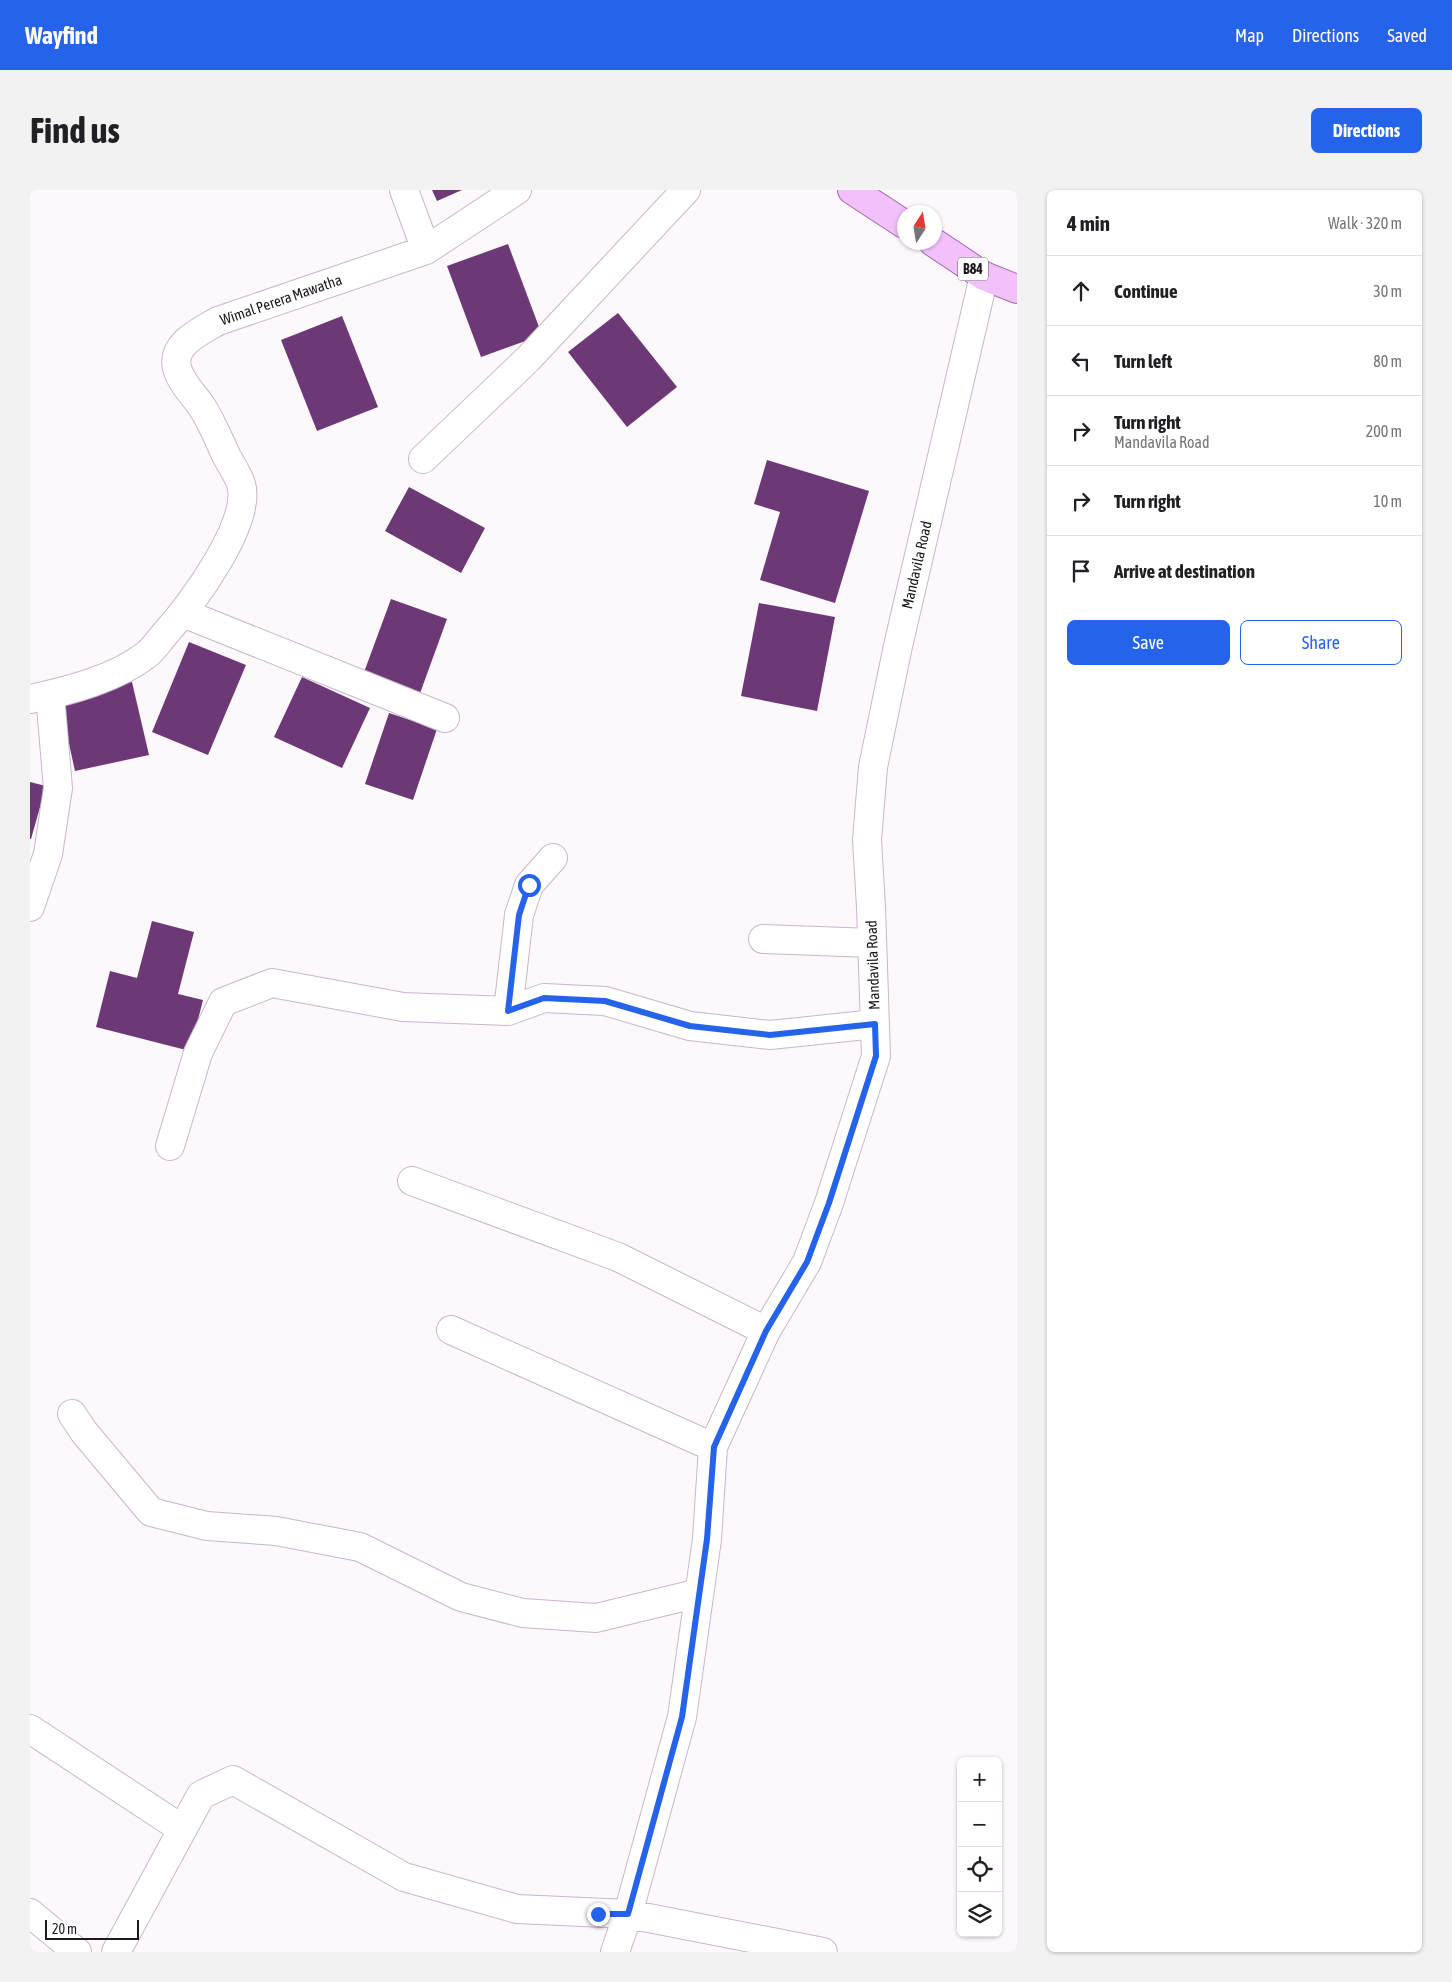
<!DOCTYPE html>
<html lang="en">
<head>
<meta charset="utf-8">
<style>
  body { margin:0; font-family:"Asap Condensed",sans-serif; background:#f2f2f2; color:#202124 }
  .controls { position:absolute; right:15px; bottom:15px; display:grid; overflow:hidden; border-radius:8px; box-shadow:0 1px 4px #0004 }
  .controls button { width:45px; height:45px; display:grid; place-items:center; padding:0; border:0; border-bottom:1px solid #e0e0e0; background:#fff; color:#202124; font:25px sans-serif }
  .compass { position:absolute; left:867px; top:15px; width:45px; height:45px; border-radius:50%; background:#fff; box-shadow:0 1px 4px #0004; rotate:12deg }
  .scale { position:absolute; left:15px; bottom:12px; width:94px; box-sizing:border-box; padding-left:5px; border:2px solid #1e181f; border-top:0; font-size:14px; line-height:18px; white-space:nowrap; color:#1e181f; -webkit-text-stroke:4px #fff; paint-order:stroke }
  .stop { position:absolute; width:15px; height:15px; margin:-11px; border:4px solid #2563eb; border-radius:50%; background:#fff }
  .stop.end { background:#2563eb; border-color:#fff; box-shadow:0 1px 5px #0008 }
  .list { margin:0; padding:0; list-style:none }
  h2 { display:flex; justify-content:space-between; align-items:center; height:65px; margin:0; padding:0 20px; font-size:21px }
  h2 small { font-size:16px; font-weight:400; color:#757577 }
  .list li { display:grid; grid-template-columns:32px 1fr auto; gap:15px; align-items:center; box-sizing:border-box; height:70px; padding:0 20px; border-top:1px solid #e0e0e0 }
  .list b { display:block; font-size:19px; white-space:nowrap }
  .list p { margin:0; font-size:16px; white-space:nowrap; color:#757577 }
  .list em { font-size:16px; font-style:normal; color:#757577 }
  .actions { display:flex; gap:10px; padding:15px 20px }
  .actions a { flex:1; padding:11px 0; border:1px solid #2563eb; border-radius:8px; text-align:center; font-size:18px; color:#2563eb }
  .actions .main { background:#2563eb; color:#fff }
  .icon { flex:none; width:28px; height:28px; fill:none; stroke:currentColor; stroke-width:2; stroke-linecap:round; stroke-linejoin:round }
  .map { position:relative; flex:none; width:987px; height:1762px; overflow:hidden; border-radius:8px }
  header { display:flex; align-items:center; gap:30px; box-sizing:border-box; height:70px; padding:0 25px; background:#2563eb; color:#fff }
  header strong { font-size:24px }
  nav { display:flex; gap:28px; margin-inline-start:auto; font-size:18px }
  .intro { display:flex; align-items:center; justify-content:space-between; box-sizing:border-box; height:120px; padding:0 30px }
  h1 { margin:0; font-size:35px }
  .button { padding:12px 22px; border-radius:8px; background:#2563eb; color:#fff; font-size:18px; font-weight:700 }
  main { display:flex; gap:30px; padding:0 30px }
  aside { flex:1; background:#fff; border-radius:8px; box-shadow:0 1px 4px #0004 }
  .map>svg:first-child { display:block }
  .building { fill:#6c3876 }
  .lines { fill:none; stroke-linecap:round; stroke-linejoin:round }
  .minor-casing { stroke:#c8b7cb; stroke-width:30 }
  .major-casing { stroke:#a36aad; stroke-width:30 }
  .minor { stroke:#fff; stroke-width:28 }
  .major { stroke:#f2c0fb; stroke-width:28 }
  .route { stroke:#2563eb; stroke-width:6 }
  .labels { text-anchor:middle; stroke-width:5; stroke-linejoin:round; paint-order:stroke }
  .shield { fill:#fff; stroke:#625d62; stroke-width:1 }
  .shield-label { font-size:14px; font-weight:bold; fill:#1e181f }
  .street-label { font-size:15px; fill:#1e181f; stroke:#fff }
</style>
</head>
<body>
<header>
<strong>Wayfind</strong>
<nav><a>Map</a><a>Directions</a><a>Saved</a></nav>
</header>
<div class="intro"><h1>Find us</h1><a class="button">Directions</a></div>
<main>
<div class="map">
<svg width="987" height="1762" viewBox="0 0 987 1762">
  <rect width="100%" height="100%" fill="#fcf8fc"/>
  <path class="building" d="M402 0H432L407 11Z
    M478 54 512 145 451 167 417 76Z
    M588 123 647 197 597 237 538 162Z
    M312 126 348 217 287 241 251 150Z
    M737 270 839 301 805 413 730 390 750 322 724 314Z
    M379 297 455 338 431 383 355 341Z
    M361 409 417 429 389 506 333 485Z
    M729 413 805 427 787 521 711 506Z
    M159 452 216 475 178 565 122 542Z
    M272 487 340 518 312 578 244 547Z
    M102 492 119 565 45 581 29 508Z
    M359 523 407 539 383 610 335 594Z
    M0 592 16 596 1 649H0Z
    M122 731 164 742 148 804 173 810 160 861 66 837 80 781 107 788Z"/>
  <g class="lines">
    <g class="minor-casing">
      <path id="minor" d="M374 0 396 60
        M393 269 498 169 656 0
        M153 423 415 528
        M0 509C38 501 85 489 116 465 123 460 128 452 134 445 159 417 223 333 211 294 208 285 202 276 197 267 189 251 182 232 172 217 164 205 151 193 147 178 141 154 171 141 188 131L396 60 487 0
        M0 717 18 664 28 598 20 505
        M733 749 842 753
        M478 821 489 725 499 695 523 668
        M140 956 168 863 193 812 242 793 373 817 478 821 514 808 575 811 660 836 740 845 845 834
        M382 991 588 1067 736 1141
        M421 1140 683 1257
        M42 1224 54 1242 121 1322 177 1336 246 1341 330 1357 431 1407 493 1423 566 1428 669 1403
        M0 1539 152 1639
        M0 1723 47 1762
        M86 1762 171 1605 203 1590 374 1687 487 1719 598 1724 793 1762
        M585 1762 598 1724 652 1527 677 1349 683 1257 736 1141 777 1072 799 1013 846 866 841 717 837 650 843 577 868 456 954 86"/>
    </g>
    <g class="major-casing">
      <path id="major" d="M822 0 874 34
        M903 52 954 86 987 99"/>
    </g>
    <use href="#minor" class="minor"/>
    <use href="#major" class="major"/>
  </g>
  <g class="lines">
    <path class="route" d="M499 695 489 725 478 821 514 808 575 811 660 836 740 845 845 834 846 866 799 1013 777 1072 736 1141 684 1257 677 1349 652 1527 598 1724H568"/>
  </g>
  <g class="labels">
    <rect class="shield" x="928" y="67.5" width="30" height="23" rx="4"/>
    <g class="shield-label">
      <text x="943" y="84">B84</text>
    </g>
    <g class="street-label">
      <text transform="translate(251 110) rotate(-19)" y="5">Wimal Perera Mawatha</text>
      <text transform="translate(887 375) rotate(-77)" y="5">Mandavila Road</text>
      <text transform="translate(843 775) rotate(-92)" y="5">Mandavila Road</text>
    </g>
  </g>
</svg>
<div class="controls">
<button>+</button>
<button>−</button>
<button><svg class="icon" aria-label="locate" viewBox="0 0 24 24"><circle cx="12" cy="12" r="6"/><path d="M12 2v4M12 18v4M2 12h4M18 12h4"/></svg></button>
<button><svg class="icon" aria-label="layers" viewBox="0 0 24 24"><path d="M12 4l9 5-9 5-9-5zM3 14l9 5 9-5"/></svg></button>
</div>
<svg class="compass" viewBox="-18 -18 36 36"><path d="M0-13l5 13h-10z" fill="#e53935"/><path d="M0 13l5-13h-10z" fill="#757577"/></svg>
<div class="scale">20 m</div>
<div class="stop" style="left:499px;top:695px"></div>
<div class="stop end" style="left:568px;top:1724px"></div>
</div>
<aside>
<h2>4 min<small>Walk · 320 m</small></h2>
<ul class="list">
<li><svg class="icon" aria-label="ahead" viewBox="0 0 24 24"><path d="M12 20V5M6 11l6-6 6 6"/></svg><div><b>Continue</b></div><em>30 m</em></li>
<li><svg class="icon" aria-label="left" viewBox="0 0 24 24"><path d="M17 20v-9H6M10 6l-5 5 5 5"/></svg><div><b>Turn left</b></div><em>80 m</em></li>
<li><svg class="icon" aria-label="right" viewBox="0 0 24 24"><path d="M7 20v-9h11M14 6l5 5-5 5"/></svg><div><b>Turn right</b><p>Mandavila Road</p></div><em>200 m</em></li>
<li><svg class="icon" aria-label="right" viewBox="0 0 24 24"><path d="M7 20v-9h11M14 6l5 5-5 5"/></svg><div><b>Turn right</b></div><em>10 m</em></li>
<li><svg class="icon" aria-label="arrive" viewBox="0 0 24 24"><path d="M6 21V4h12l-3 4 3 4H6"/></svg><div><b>Arrive at destination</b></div></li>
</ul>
<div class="actions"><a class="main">Save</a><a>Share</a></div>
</aside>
</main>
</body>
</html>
